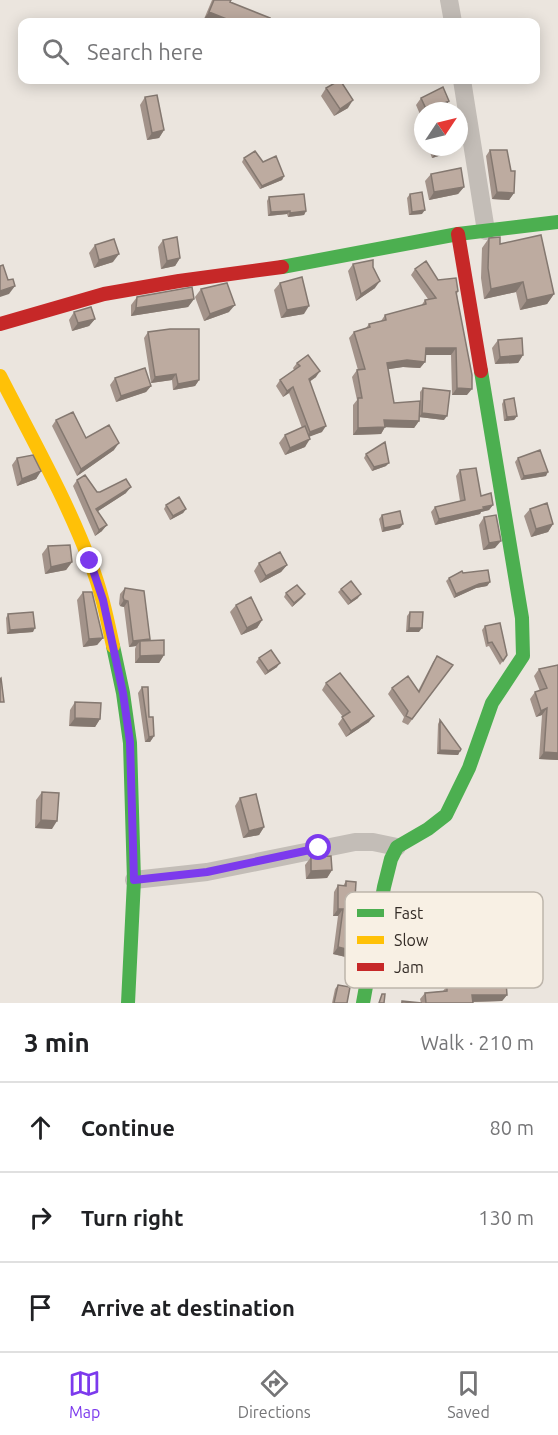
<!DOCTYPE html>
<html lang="en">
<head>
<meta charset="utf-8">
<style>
  body { margin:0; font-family:Ubuntu,sans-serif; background:#f2f2f2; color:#202124 }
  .compass { position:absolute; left:414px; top:102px; width:54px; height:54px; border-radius:50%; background:#fff; box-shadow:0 3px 15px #0003; rotate:55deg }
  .stop { position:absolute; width:18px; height:18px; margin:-14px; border:4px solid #7c3aed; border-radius:50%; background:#fff }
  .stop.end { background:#7c3aed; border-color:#fff; box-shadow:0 2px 6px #0008 }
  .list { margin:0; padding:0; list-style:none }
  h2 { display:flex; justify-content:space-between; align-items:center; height:78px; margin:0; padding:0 24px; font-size:26px }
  h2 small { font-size:20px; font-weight:400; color:#757577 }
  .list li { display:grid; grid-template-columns:39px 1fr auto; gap:18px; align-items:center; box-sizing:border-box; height:90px; padding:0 24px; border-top:2px solid #e0e0e0 }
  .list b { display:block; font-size:22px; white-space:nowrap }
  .list em { font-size:20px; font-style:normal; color:#757577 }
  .icon { flex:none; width:33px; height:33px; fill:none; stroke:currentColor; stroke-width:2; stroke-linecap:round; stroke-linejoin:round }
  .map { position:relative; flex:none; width:558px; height:1003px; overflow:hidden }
  .search { position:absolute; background:#fff; box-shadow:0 3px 15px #0003; left:18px; right:18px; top:18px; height:66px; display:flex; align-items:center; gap:15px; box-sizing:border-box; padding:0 21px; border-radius:12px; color:#757577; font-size:22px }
  .sheet { height:348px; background:#fff }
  nav { display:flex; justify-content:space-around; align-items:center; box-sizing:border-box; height:84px; border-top:2px solid #e0e0e0; background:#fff; font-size:16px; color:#757577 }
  nav a { display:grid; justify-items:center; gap:3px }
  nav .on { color:#7c3aed }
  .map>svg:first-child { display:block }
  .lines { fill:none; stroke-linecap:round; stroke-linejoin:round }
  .street { stroke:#c3bdb7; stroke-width:18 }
  .fast { stroke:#4caf50; stroke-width:14 }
  .slow { stroke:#ffc107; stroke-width:14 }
  .jam { stroke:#c62828; stroke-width:14 }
  .wall { fill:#a3938a }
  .shaded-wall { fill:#847870 }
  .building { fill:#bdaba0; stroke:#847870; stroke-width:1.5 }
  .route { stroke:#7c3aed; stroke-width:8 }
  .key { fill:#f8f0e4; stroke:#bdb5ab; stroke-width:1.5 }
  .key-label { font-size:16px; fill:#332b26 }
</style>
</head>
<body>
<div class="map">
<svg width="558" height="1003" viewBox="0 0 558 1003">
  <rect width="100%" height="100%" fill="#ebe5de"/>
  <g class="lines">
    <path class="street" d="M449 0 453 22
      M462 80 486 231
      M134 880 207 872 355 842H373L397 847"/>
    <path class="fast" d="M282 267 458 234 558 222
      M113 646 123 693 130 743 134 880 128 1003
      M363 1003 384 887 391 859 397 847 428 829 446 815 469 768 492 703 523 656 522 618 481 371"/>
    <path class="slow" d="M0 376C31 437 66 498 90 562 101 589 107 618 113 646"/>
    <path class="jam" d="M458 234 481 371
      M0 324 104 294 179 281 282 267"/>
  </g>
  <path class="wall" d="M212 0H231L230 2 269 20 271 22H212L204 19Z
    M326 88 348 108 334 116 321 96Z
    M145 97 164 130 159 138 147 140 140 105Z
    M421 98 444 108 439 111H423V119H422L416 105Z
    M428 147H458L455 151 432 158Z
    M490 150 514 193 509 200 492 199 486 156Z
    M244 158 263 162 284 176 282 180 260 189 242 162Z
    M431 174 464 187 458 194 429 200 425 181Z
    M410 194 422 214 409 215 407 198Z
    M269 197 306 211 304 215 288 217 287 214 268 216 267 201Z
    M489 238 554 294 547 304 520 310 516 292 484 299 481 278 482 248Z
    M163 240 180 258 175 266 161 269 158 247Z
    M95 245 113 262 94 268 89 253Z
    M353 264 375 288 356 301 348 271Z
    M415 269 438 280 458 291 457 294 467 395H452L451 355H426L425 362 420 368 403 367 388 369 394 403 420 404V392L423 388 444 420 419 417V421L414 428 385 427 381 434 353 435V405L357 400 352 377 357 370H358L349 338 354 332 366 328 369 324 381 321 385 315 421 306 425 300 428 299 411 275Z
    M280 283 304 314 281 318 274 290Z
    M201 289 229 312 204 321 195 297Z
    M137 297 194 299 188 307 131 316V305Z
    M74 312 95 319 89 326 72 331 69 320Z
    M148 332 199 380 195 386 173 390 172 380 151 383 144 338Z
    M498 340 523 355 518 363 495 364 492 348Z
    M297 363 316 377 310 381 322 432 309 436 305 447 285 455 279 443 285 435 302 428 289 393 283 397 276 386 280 380 294 370 293 368Z
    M115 378 151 386 146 392 116 402 110 385Z
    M504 400 517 416 514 420 504 421 502 404Z
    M56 420 86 438 114 450 77 476 52 426Z
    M366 454 386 466 372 471 364 458Z
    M17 458 41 471 36 479 17 486 12 465Z
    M518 458 546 476 521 480 515 462Z
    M460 470 481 496 493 505 489 510 481 512 480 514 435 525 431 512 435 507 460 501 456 476Z
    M77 480 97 492 126 493 98 511 102 531 95 536 73 486Z
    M166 505 186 509 183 513 170 520 164 509Z
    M530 509 553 524 548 532 531 537 524 516Z
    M382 515 400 528 382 532 379 519Z
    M484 517 495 548 483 550 479 525Z
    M48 546 72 562 66 570 45 574 42 554Z
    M259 563 287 565 281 572 260 583 254 571Z
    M463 573 490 582 487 586 476 588 454 598 446 581 449 578Z
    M125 588 150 639 148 641 164 655 159 663H135V649L136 646 129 647 124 607 120 606 119 604 120 594Z
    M341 589 358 598 348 605 338 592Z
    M83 592 103 638 97 645 83 647 77 600Z
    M286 593 305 594 302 598 292 607 284 597Z
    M236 605 262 620 257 628 241 635 230 612Z
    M410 612 419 632H406L407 616Z
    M8 614 33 632 7 634 6 618Z
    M485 626 507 655 500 665 489 646 486 647 482 630Z
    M437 656 453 665 408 725 402 722 404 717 388 694 392 688 418 691 433 662Z
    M259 658 277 667 265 675 256 662Z
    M558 665V760L539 759 542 715 536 717 530 699 535 692 540 691 534 676 539 669Z
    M326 683 369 722 346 737 338 724 343 717 322 690Z
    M142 687 154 736 150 742H145L138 693Z
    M75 702 100 719 95 727 69 726 70 710Z
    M440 720 460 751 458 755 437 754 438 724Z
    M42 792 52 829 35 828 36 800Z
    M240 798 264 827 259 835 243 838 235 806Z
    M311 857 332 870 327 878 306 879 305 865Z
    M346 881 354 914V951L350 958 333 954 338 916H333L334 892 338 885 343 886Z
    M492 931 511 938 526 961 487 963 488 938Z
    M338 985 347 1003H332L335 989Z
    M447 986 507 995 502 1001 473 1002V1003H401L402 1001 421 1003 420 999 425 993 443 991Z"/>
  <path class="shaded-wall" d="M209 12 234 22H212L204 19Z
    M429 80H440L427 83Z
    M353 100 348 108 334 116 340 109Z
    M449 101 444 108 439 111H428Z
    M164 130 159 138 147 140 152 133Z
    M448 147H458L455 151 432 158 437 151Z
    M284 176 282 180 260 189 262 186Z
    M464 187 458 194 429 200 434 192Z
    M497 192 514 193 509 200 492 199Z
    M425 210 422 214 409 215 412 212Z
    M290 211 287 214 268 216 271 212Z
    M306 211 304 215 288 217 290 213Z
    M119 254 113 262 94 268 99 260Z
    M180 258 175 266 161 269 167 261Z
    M380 281 375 288 356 301 361 294Z
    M523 282 516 292 484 299 491 289Z
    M15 286 9 294 0 297V291Z
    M554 294 547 304 520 310 527 300Z
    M194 299 188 307 131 316 136 308Z
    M235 305 229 312 204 321 210 314Z
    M309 306 304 314 281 318 287 310Z
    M95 319 89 326 72 331 78 323Z
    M426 348H456L451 355H421Z
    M523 355 518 363 495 364 500 357Z
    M407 360 425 362 420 368 403 367 383 370 387 363Z
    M320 371 316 377 305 385 309 379Z
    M176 374 172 380 151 383 155 377Z
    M199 380 195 386 173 390 178 384Z
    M151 386 146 392 116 402 121 396Z
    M293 387 289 393 283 397 287 391Z
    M457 388 472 389 467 395H452Z
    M422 413 447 416 444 420 419 417Z
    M517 416 514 420 504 421 507 417Z
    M384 420 419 421 414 428 379 427Z
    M326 426 322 432 306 438 310 432Z
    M385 427 381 434 353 435 358 428Z
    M310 439 305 447 285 455 290 448Z
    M119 443 114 450 77 476 81 469Z
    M389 463 386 466 372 471 374 467Z
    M41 471 36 479 17 486 22 479Z
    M548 472 546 476 521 480 524 476Z
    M131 487 126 493 92 515 96 509Z
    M493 505 489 510 481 512 480 514 435 525 439 519Z
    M186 509 183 513 170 520 173 516Z
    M403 524 400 528 382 532 384 528Z
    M553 524 548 532 531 537 536 529Z
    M107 525 102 531 95 536 99 530Z
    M501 541 495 548 483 550 489 543Z
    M72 562 66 570 45 574 51 567Z
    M287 565 281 572 260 583 266 576Z
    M490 582 487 586 476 588 454 598 456 594 479 584Z
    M305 594 302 598 292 607 294 603Z
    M361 594 358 598 348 605 351 601Z
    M124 600 128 601 124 607 120 606Z
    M262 620 257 628 241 635 247 628Z
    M35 628 33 632 7 634 10 630Z
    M409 628H422L419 632H406Z
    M103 638 97 645 83 647 89 639Z
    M150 639 145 645 140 641 136 646 129 647 133 641Z
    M164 655 159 663H135L140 656Z
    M280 663 277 667 265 675 268 671Z
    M547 708 542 715 536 717 541 711Z
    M374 716 369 722 346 737 351 731Z
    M75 718 100 719 95 727 69 726Z
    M154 736 150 742H145L149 737Z
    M440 750 460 751 458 755 437 754Z
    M544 752 558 753V760L539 759Z
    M41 820 57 821 52 829 35 828Z
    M264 827 259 835 243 838 249 831Z
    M332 870 327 878 306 879 311 871Z
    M338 909H343L338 916H333Z
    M338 947 354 951 350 958 333 954Z
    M530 955 526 961 487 963 492 956Z
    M472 995H507L502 1001 467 1002Z"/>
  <path class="building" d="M214 0H231L230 2 270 18 269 20 271 22H234L209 12Z
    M121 19 124 22H118Z
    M340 80 353 100 340 109 326 88Z
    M443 87 449 101 427 111 421 98Z
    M157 95 164 130 152 133 145 97Z
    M436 147H448L437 151Z
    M490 150H507L511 171H515L514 193 497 192Z
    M255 151 263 162 276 156 284 176 262 186 244 158Z
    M461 168 464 187 434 192 431 174Z
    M422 192 425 210 412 212 410 194Z
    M304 194 306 211 290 213V211L271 212 269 197Z
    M541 235 554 294 527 300 523 282 491 289 488 268 489 238 500 237V244Z
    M177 237 180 258 167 261 163 240Z
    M114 239 119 254 99 260 95 245Z
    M373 260V267L380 281 361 294 353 264Z
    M426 261 438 280 456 278 458 291 456 292 472 375V389L457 388 456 348H426L425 362 407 360 387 363 394 403 420 401 419 421 384 420 385 427 358 428V398H362L357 370 365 369 354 332 370 327 369 324 386 320 385 315 426 304 425 300 436 298 415 269Z
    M3 265 8 280 13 279 15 286 0 291V266Z
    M302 277 309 306 287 310 280 283Z
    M227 283 235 305 210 314 201 289Z
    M192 287 194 299 136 308 137 297Z
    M91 307 95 319 78 323 74 312Z
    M170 329H199V380L178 384 176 374 155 377 148 332Z
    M522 338 523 355 500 357 498 340Z
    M308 355 320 371 309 379 326 426 310 432 293 387 287 391 280 380 300 366 297 363Z
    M145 368 151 386 121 396 115 378Z
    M423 388 450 391 447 416 422 413Z
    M514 398 517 416 507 417 504 400Z
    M73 412 86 438 109 425 119 443 81 469 56 420Z
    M305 426 310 439 290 448 285 435Z
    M385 442 389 463 374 467 366 454Z
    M540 450 548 472 524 476 518 458Z
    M33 455 41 471 22 479 17 458Z
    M476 468 481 496 491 493 493 505 483 507 484 509 439 519 435 507 465 500 460 470Z
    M85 475 97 492H100L126 479 131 487 96 509 107 525 99 530 77 480Z
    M179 497 186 509 173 516 166 505Z
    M547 503 553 524 536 529 530 509Z
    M400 511 403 524 384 528 382 515Z
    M496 515 501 541 489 543 484 517Z
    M70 545 72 562 51 567 48 546Z
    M280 552 287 565 266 576 259 563Z
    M488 570 490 582 479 584 456 594 449 578 462 571 463 573Z
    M351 581 361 594 351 601 341 589Z
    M297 585 305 594 294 603 286 593Z
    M125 588 144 591 150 639 133 641 128 601 124 600 123 597Z
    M83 592H92L103 638 89 639Z
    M251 597 262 620 247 628 236 605Z
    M33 612 35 628 10 630 8 614Z
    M410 612H423L422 628H409Z
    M500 623 507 655 503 661 492 642 488 643 485 626Z
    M164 640V655L140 656V641Z
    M271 650 280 663 268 671 259 658Z
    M437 656 453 665 412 719 406 716 408 711 392 688 408 676 419 692Z
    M558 665V753L544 752 547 708 541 711 535 692 547 688 539 669Z
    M340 673 374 716 351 731 342 717 350 712 326 683Z
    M1 678 4 702H0V679Z
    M142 687H148L149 717H153L154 736 149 737Z
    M75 702 101 703 100 719 75 718Z
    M440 720 461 749 460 751 440 750Z
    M42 792 59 793 57 821 41 820Z
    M256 794 264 827 249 831 240 798Z
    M331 856 332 870 311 871V857Z
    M346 881 356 882 354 914H359L354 951 338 947 343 909H338V885L346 886Z
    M506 981 507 995H472L473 1003H426L425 993 447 991V986Z
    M338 985 350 987 347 1003H334Z
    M382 994H385L384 1003H379Z
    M402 1001 422 1003H402Z"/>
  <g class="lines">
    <path class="route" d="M90 561 103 600 123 693 130 742 134 880 207 872 319 848"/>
  </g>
  <rect x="345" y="892" width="198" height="96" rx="9" class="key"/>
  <rect x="357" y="909" width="27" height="8" fill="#4caf50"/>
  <rect x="357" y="936" width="27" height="8" fill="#ffc107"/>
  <rect x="357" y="963" width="27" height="8" fill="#c62828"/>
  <g class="key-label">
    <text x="394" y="919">Fast</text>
    <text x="394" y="946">Slow</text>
    <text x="394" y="973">Jam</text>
  </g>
</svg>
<svg class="compass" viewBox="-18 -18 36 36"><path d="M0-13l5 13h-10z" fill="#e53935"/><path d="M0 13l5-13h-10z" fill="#757577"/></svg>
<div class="stop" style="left:319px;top:848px"></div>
<div class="stop end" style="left:90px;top:561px"></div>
<div class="search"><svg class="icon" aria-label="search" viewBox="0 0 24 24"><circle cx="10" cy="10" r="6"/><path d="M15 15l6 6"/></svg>Search here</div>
</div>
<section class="sheet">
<h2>3 min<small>Walk · 210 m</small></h2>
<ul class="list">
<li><svg class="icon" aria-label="ahead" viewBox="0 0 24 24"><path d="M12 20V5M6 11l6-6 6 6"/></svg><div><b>Continue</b></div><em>80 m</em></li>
<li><svg class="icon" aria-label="right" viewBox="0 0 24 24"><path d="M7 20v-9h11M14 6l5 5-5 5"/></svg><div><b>Turn right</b></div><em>130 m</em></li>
<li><svg class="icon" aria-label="arrive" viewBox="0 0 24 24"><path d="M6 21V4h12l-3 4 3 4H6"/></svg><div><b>Arrive at destination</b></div></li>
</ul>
</section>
<nav>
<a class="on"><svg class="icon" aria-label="map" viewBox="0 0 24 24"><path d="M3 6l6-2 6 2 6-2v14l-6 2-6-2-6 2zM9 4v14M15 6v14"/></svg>Map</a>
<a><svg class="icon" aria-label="directions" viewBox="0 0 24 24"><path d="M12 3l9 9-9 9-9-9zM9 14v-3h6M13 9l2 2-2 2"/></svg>Directions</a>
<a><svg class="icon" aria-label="saved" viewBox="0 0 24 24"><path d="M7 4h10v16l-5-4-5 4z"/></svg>Saved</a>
</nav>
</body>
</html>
